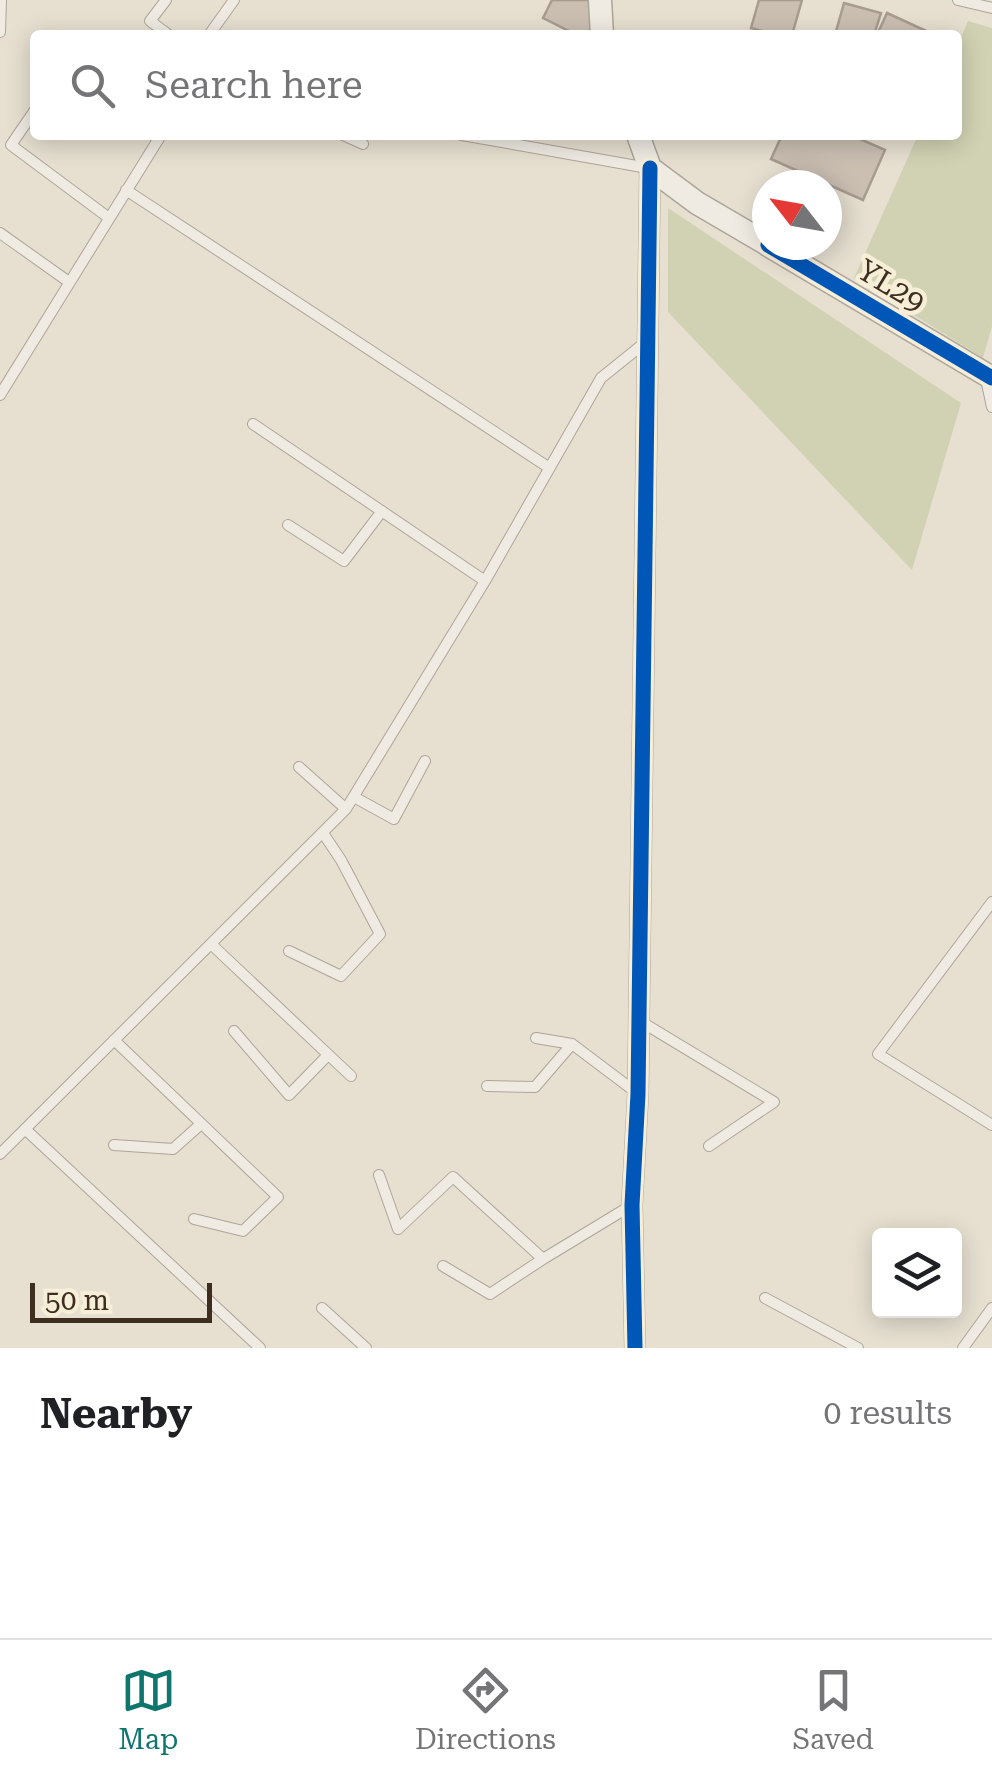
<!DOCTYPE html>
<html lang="en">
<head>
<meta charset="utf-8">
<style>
  body { margin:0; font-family:"Roboto Serif",serif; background:#f6f6f6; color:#202124 }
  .controls { position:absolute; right:30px; bottom:30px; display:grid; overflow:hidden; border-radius:10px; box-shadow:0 5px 25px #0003 }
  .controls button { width:90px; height:90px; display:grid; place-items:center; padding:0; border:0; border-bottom:2px solid #e0e0e0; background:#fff; color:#202124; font:50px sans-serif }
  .compass { position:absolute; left:752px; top:170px; width:90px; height:90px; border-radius:50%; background:#fff; box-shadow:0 5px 25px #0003; rotate:301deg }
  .scale { position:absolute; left:30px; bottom:25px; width:182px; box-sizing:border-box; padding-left:10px; border:5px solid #3d2e20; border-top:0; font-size:28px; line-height:35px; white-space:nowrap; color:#3d2e20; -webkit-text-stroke:8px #f7eed8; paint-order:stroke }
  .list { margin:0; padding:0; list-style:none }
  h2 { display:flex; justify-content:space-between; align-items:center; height:130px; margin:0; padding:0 40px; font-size:42px }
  h2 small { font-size:32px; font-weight:400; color:#757577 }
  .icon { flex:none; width:55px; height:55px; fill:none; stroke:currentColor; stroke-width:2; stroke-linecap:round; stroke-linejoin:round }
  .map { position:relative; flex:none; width:992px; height:1348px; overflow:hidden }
  .search { position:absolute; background:#fff; box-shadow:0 5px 25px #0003; left:30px; right:30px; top:30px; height:110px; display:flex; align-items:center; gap:25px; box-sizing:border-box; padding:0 35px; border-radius:10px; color:#757577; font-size:38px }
  .sheet { height:290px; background:#fff }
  nav { display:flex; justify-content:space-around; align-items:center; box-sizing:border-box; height:140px; border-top:2px solid #e0e0e0; background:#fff; font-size:28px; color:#757577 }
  nav a { display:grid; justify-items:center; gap:5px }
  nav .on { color:#0f766e }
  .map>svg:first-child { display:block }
  .cemetery { fill:#d1d1b3 }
  .building { fill:#cbbfb2; stroke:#a89c90; stroke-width:2.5 }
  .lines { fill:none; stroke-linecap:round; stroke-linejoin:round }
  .service-casing { stroke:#ada599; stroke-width:12 }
  .minor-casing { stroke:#ada599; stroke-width:22 }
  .tertiary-casing { stroke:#ada599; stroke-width:25 }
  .service { stroke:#efebe3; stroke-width:10 }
  .minor { stroke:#efebe3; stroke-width:20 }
  .tertiary { stroke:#efebe3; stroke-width:22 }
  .cycleway-casing { stroke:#f7eed8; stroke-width:21 }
  .cycleway { stroke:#0057b8; stroke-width:15 }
  .labels { text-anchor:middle; stroke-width:9; stroke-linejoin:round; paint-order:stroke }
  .street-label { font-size:30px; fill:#3d2e20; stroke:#f7eed8 }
</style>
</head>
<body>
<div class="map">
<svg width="992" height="1348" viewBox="0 0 992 1348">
  <rect width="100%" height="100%" fill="#e7e0d1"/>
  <path class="cemetery" d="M968 21 992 28V326L983 358 854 278 918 135H957V47Z
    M668 208 961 403 912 570 668 312Z"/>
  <path class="building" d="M552 0H592L602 5 587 35H577L543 18Z
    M759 0H802L792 35H777L751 28Z
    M844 3 881 13 874 35H835Z
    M887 13 935 35H877Z
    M782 135H851L885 150 863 200 771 159Z"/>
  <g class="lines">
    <g class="service-casing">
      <path id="service" d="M166 0 150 21 169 35
        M958 0 992 8
        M0 32 1 0
        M209 35 234 0
        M35 110 11 145 109 218
        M343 135 363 144
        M462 135 648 168
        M126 190 548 467
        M0 233 69 282
        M986 379 992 407
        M0 395 161 135
        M253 424 485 581
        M288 525 344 561 382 511
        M299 767 346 809
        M354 797 394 819 425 761
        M992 902 878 1054 992 1125
        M211 944 351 1076
        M289 951 341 976 380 934 341 860 323 833
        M640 1021 774 1102 709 1146
        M234 1031 289 1095 328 1055
        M536 1038 572 1044 637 1093
        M114 1040 278 1197 243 1231 194 1219
        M487 1086 535 1087 572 1044
        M25 1129 260 1348
        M114 1145 173 1149 201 1124
        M0 1154 346 809 485 581 601 378 647 341
        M379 1175 398 1229 453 1177 543 1259 632 1205
        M443 1266 490 1294 543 1259
        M765 1298 858 1348
        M322 1308 366 1348
        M963 1348 992 1308"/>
    </g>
    <g class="minor-casing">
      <path id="minor" d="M635 1348 632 1205 638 1094 650 168"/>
    </g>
    <g class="tertiary-casing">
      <path id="tertiary" d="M600 0 602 35
        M638 135 650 168 697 203 767 244
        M768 245 992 378"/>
    </g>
    <use href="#service" class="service"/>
    <use href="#minor" class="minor"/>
    <use href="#tertiary" class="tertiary"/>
    <g class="cycleway-casing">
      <path id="cycleway" d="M768 245 992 378
        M635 1348 632 1205 638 1094 650 168"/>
    </g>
    <use href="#cycleway" class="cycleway"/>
  </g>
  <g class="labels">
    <g class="street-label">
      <text transform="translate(891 286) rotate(31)" y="10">YL29</text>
    </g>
  </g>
</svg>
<div class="controls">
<button><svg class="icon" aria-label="layers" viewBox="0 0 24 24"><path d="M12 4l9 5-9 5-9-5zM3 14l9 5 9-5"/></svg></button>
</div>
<svg class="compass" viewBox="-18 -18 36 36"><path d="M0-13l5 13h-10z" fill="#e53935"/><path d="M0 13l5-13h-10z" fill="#757577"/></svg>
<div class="scale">50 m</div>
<div class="search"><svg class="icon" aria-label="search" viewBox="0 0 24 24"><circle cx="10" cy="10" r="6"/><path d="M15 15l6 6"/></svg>Search here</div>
</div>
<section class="sheet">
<h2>Nearby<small>0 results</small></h2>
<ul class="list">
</ul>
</section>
<nav>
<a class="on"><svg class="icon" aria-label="map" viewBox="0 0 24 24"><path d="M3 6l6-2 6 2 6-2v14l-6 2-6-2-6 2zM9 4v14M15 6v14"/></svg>Map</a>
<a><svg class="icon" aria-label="directions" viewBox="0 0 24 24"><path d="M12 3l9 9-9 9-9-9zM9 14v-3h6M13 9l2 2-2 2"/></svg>Directions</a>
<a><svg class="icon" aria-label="saved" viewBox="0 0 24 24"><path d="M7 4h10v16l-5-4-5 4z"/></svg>Saved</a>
</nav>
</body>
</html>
